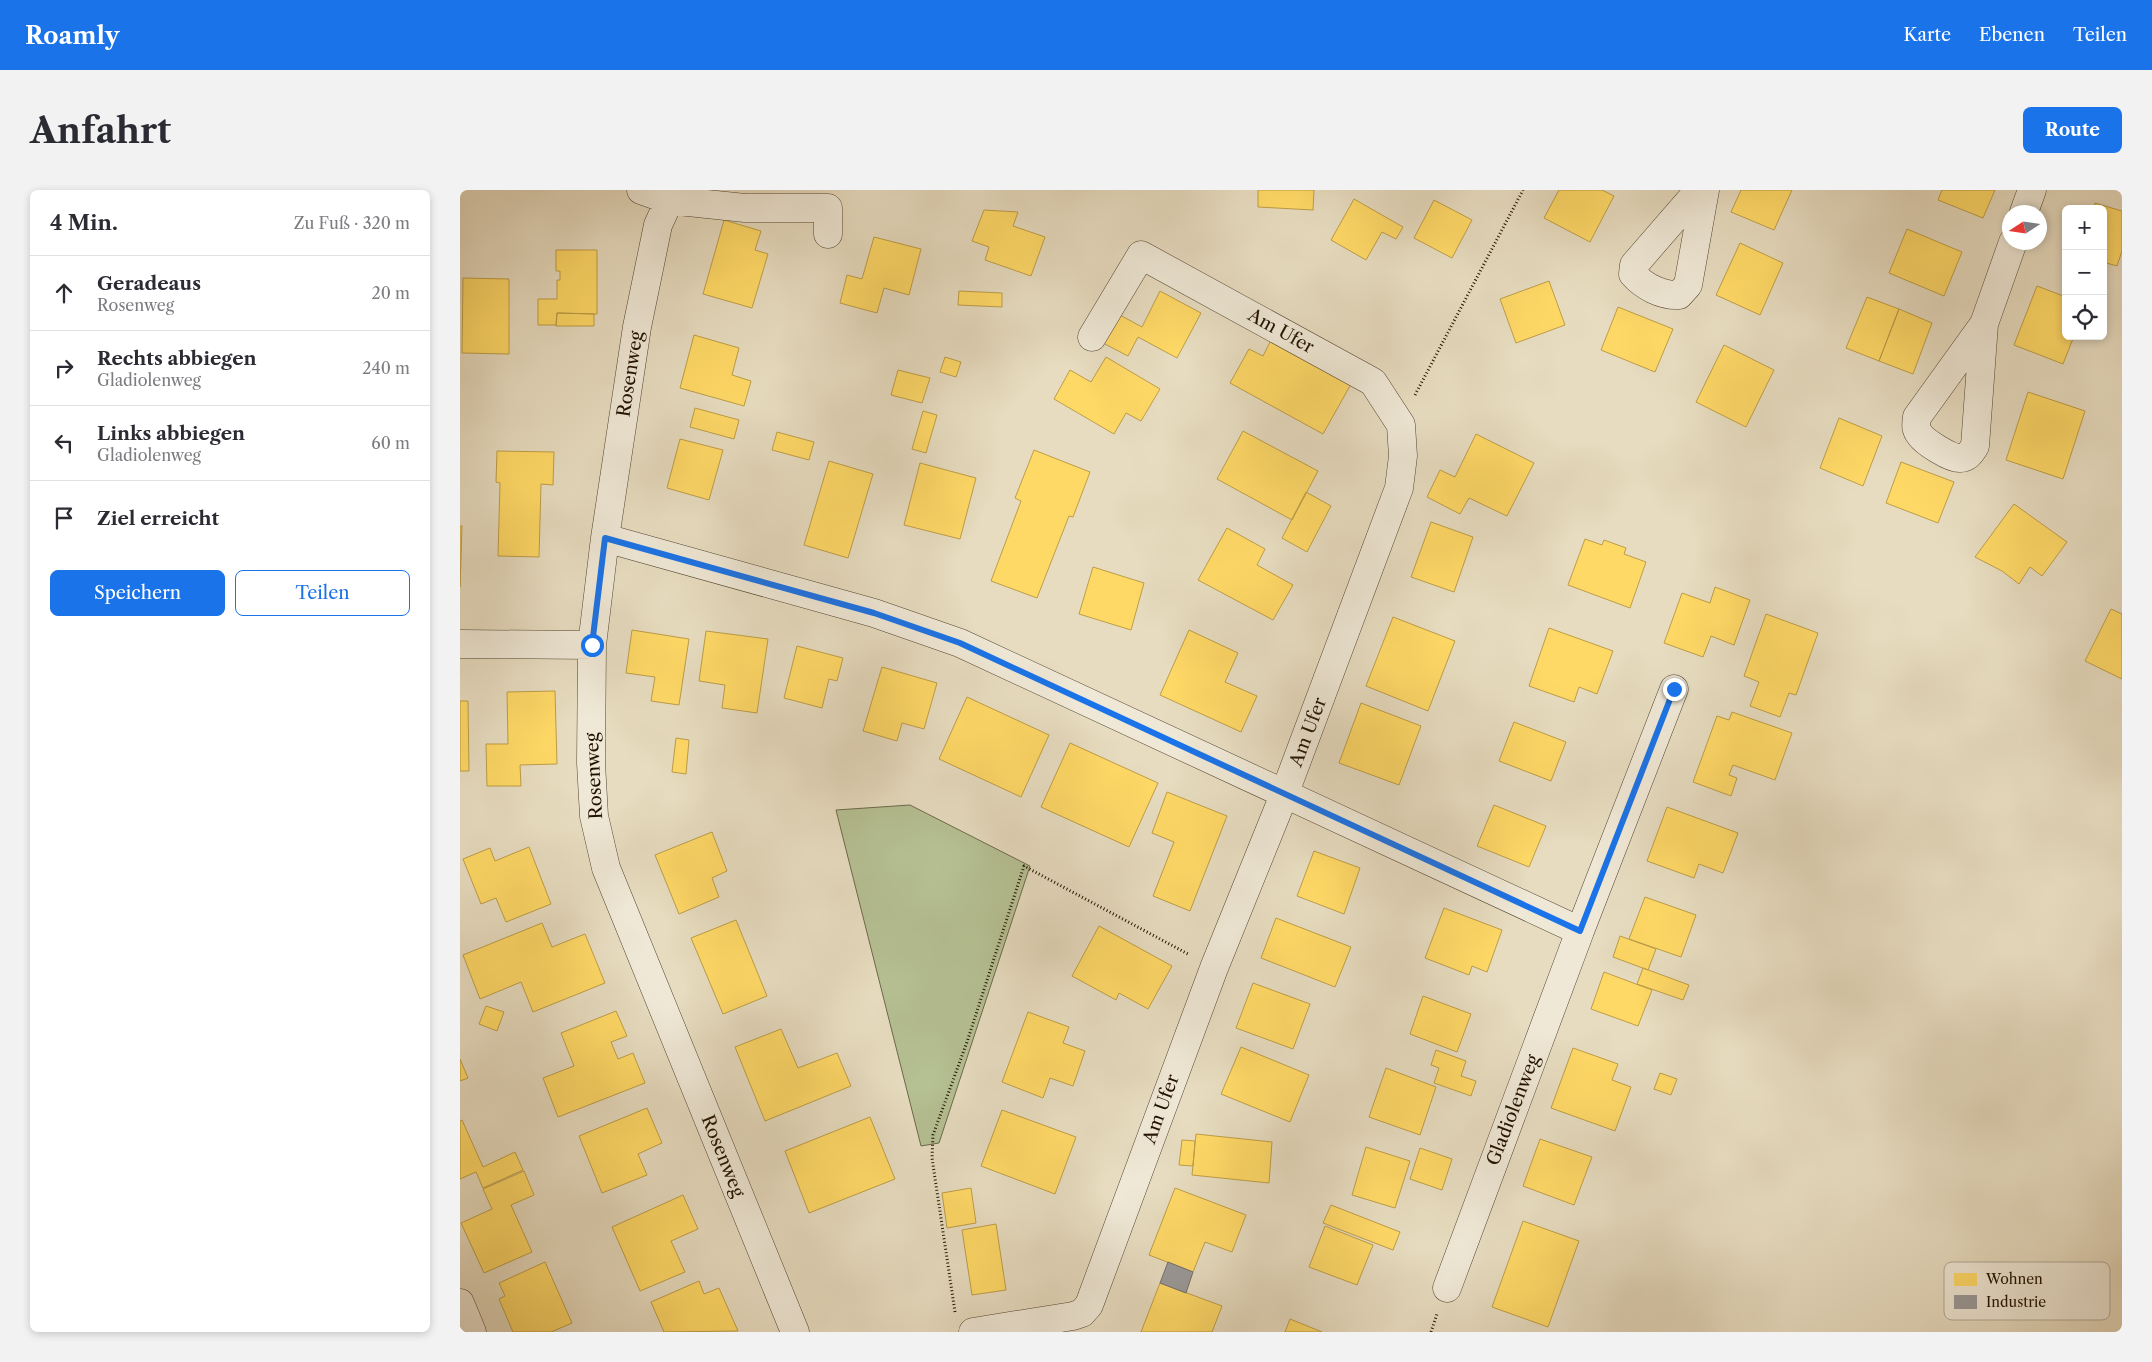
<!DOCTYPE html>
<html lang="de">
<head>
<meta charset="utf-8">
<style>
  body { margin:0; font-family:"Libre Caslon Text",serif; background:#f2f2f3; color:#2b2b33 }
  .controls { position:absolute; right:15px; top:15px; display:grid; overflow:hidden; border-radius:8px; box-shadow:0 2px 8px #0003 }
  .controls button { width:45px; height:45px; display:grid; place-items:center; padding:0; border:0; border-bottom:1px solid #e1e1e2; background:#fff; color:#2b2b33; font:25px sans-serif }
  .compass { position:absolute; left:1542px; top:15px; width:45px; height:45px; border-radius:50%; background:#fff; box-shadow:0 2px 8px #0003; rotate:258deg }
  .stop { position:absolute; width:15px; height:15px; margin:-11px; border:4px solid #1a73e8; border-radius:50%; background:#fff }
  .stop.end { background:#1a73e8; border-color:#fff; box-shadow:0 1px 5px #0008 }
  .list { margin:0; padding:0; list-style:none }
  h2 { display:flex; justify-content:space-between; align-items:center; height:65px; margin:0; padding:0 20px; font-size:21px }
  h2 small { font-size:16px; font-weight:400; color:#7c7c81 }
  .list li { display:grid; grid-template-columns:32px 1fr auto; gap:15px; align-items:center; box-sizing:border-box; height:75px; padding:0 20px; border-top:1px solid #e1e1e2 }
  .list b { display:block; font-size:19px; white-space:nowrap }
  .list p { margin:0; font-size:16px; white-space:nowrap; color:#7c7c81 }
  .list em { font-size:16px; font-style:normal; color:#7c7c81 }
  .actions { display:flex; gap:10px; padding:15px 20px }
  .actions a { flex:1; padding:11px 0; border:1px solid #1a73e8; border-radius:8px; text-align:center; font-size:18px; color:#1a73e8 }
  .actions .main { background:#1a73e8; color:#fff }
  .icon { flex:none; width:28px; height:28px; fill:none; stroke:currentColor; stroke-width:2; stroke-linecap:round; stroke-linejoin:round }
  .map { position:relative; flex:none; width:1662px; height:1142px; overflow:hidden; border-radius:8px }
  header { display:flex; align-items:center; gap:30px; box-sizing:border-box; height:70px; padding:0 25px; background:#1a73e8; color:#fff }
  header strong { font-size:24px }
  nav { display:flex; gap:28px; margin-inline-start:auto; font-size:18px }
  .intro { display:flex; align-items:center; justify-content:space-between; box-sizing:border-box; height:120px; padding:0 30px }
  h1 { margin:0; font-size:35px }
  .button { padding:12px 22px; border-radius:8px; background:#1a73e8; color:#fff; font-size:18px; font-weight:700 }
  main { display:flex; gap:30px; padding:0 30px }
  aside { flex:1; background:#fff; border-radius:8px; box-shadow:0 2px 8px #0003 }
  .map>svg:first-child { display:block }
  .green { fill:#b5c093; stroke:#6c694a }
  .homes { fill:#ffd966; stroke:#bd9d47 }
  .industry { fill:#999; stroke:#75706b }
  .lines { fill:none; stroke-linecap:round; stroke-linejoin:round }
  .minor-casing { stroke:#534430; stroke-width:29 }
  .path { stroke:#221200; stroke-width:3; stroke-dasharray:1 2.5; stroke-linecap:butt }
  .minor { stroke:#efe8d6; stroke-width:28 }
  .route { stroke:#1a73e8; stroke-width:6 }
  .labels { text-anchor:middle; stroke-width:5; stroke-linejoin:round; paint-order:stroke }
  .street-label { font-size:18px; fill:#221200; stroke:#efe8d6 }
  .key { fill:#efe8d6; stroke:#b2a896; stroke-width:1 }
  .key-label { font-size:14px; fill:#221200 }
</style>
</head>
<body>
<header>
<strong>Roamly</strong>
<nav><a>Karte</a><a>Ebenen</a><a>Teilen</a></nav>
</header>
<div class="intro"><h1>Anfahrt</h1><a class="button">Route</a></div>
<main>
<aside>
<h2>4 Min.<small>Zu Fuß · 320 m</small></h2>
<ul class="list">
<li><svg class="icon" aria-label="ahead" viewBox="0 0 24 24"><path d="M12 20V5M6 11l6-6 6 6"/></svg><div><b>Geradeaus</b><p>Rosenweg</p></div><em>20 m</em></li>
<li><svg class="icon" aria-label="right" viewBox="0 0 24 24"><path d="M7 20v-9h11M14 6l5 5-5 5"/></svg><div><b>Rechts abbiegen</b><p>Gladiolenweg</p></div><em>240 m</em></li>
<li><svg class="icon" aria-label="left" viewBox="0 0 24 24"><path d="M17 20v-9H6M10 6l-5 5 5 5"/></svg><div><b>Links abbiegen</b><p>Gladiolenweg</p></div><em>60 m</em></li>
<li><svg class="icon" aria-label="arrive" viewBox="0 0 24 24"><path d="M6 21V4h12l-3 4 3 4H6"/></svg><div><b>Ziel erreicht</b></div></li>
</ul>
<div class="actions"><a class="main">Speichern</a><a>Teilen</a></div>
</aside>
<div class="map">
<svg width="1662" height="1142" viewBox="0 0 1662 1142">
  <rect width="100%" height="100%" fill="#e7dcc0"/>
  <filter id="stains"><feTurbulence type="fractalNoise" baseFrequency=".004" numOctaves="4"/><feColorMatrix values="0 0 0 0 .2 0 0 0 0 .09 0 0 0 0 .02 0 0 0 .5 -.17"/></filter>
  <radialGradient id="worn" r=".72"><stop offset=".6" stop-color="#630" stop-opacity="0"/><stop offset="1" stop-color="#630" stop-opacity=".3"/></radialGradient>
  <path class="green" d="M450 615 570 676 479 953 461 956 376 620Z"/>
  <path class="homes" d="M798 0H854L853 20 798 17Z
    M1099 0H1142L1154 6 1130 52 1084 28Z
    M1281 0H1332L1314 40 1271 22Z
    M1482 0H1535L1523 28 1478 10Z
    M894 9 943 37 936 49 922 42 906 70 871 50Z
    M974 10 1012 30 992 68 954 48Z
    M1635 13 1662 21V61L1657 76 1643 72V19H1634Z
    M524 20 558 22 553 36 585 47 571 86 525 70 529 57 512 51Z
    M264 30 301 41 295 60 308 64 292 118 243 104Z
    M1447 39 1502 62 1484 106 1429 83Z
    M414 47 461 59 449 105 424 98 417 123 380 113 387 85 402 89Z
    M1280 53 1323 73 1300 125 1256 105Z
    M96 60H137V124L97 123 96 135H78V109H97V90H100V81H96Z
    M3 88 49 89V164L2 163Z
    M1089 91 1105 135 1056 153 1040 109Z
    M1577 96 1606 107V146H1614L1603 174 1554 155Z
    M499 101 542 103V117L498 115Z
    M700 101 741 123 717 168 678 147 668 166 643 153 658 124 682 137Z
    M1407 107 1439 119 1419 171 1386 158Z
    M1158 117 1213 139 1195 182 1141 160Z
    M1439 119 1472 133 1453 184 1419 171Z
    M97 123 134 124V136H96Z
    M234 145 279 158 272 185 291 191 284 216 220 198Z
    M811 150 891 194 863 244 770 193 789 159 803 166Z
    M1264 155 1314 180 1286 237 1236 212Z
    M485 167 501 172 496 187 480 182Z
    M646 167 700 199 681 231 666 223 654 244 594 209 610 180 631 192Z
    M438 180 470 188 462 213 431 205Z
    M1568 202 1625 221 1603 289 1546 270Z
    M235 218 279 230 274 249 230 237Z
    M463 221 477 225 466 263 452 259Z
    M1379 228 1422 246 1403 296 1360 278Z
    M783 241 858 281 832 330 757 289Z
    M317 242 354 252 349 270 312 260Z
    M1016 244 1074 273 1047 326 1009 308 1000 324 967 307 980 280 995 287Z
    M220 249 263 260 249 310 207 298Z
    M574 260 630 282 613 327 609 326 577 408 531 391 561 311 555 308Z
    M37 261 94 262 93 295 81 294 79 367 38 366 40 293 36 292Z
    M369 271 413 284 388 368 344 355Z
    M1441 272 1494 292 1478 333 1426 313Z
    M460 273 516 288 500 349 444 335Z
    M846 302 871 316 847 362 822 348Z
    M1554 314 1607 352 1582 386 1570 377 1559 394 1542 381 1515 367Z
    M971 332 1013 347 994 402 951 387Z
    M0 336H2L0 397Z
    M767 338 805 359 797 375 833 395 813 430 738 390Z
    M1125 349 1142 355 1144 350 1166 358 1164 364 1186 372 1170 418 1108 395Z
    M633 377 684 393 671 440 619 424Z
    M1255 397 1290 410 1274 455 1251 446 1243 467 1204 453 1222 403 1250 413Z
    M1651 419 1662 424V489L1625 471Z
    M1306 424 1358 443 1336 505 1329 503 1320 527 1290 516 1299 492 1284 486Z
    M933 427 995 451 968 521 906 496Z
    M1089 438 1153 461 1137 504 1119 497 1114 512 1069 496Z
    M172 440 229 449 219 515 191 511 195 487 166 483Z
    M729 440 778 463 765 492 797 506 781 542 700 505Z
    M246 441 308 449 297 523 262 518 265 495 239 491Z
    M337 456 383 468 377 491 369 489 362 518 324 508Z
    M422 477 477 493 464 539 442 533 437 551 403 541Z
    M95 501 97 574 60 575 61 596H27L26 554H48L47 502Z
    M507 507 589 545 561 607 479 569Z
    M0 511H8L9 581H0Z
    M901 513 961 536 939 595 879 573Z
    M1272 522 1332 543 1315 590 1273 575 1269 585 1277 588 1271 606 1233 592 1257 526 1269 530Z
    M1054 532 1106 552 1091 591 1039 571Z
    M216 548 229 550 226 584 212 582Z
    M610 553 698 593 669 657 581 617Z
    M707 602 767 626 730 721 693 706 714 652 692 643Z
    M1034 615 1086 636 1069 677 1017 656Z
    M1207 617 1278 643 1263 683 1239 674 1234 688 1187 671Z
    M252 642 267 681 252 688 259 707 219 724 195 665Z
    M69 657 91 714 46 732 36 708 21 714 3 669 30 658 35 671Z
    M854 661 900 678 884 724 837 706Z
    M1185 707 1236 725 1221 767 1169 749Z
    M984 718 1042 740 1027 782 1012 776 1009 785 965 768Z
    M816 728 891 757 875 797 801 768Z
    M276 730 307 806 263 824 231 748Z
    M82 733 92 757 125 744 145 793 73 822 61 792 20 809 3 765Z
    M639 736 712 776 688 819 659 803 656 810 612 786Z
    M1160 746 1196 759 1188 780 1153 767Z
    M1183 778 1229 795 1223 810 1177 794Z
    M1144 782 1192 800 1178 836 1131 819Z
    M793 793 850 814 833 859 776 838Z
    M963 806 1011 824 997 862 950 844Z
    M26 816 44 822 37 841 19 834Z
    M156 821 167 846 151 852 158 869 173 863 185 893 98 927 83 888 114 876 101 843Z
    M568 822 609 837 603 853 625 861 613 896 590 888 583 908 542 892Z
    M321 839 338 878 377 863 391 896 305 931 275 857Z
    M781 857 849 885 830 932 761 904Z
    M1113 858 1158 874 1152 890 1171 897 1155 941 1091 918Z
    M976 860 1006 871 1001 886 1016 891 1011 906 974 893 979 878 971 875Z
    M0 869 8 888 0 891Z
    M926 878 976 897 960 945 909 927Z
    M1200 883 1217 889 1211 905 1194 899Z
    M187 918 202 953 178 964 187 985 142 1003 119 946Z
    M542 920 616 947 595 1004 521 976Z
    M410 927 435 989 349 1023 325 961Z
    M2 930 23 977 55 962 63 980 23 998 16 982 0 989V931Z
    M736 944 812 952 809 993 732 985Z
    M1080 949 1132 967 1114 1015 1063 996Z
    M722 950 735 951 733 976 719 975Z
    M906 957 950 971 935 1018 892 1005Z
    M960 958 992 969 982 1000 950 989Z
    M64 981 74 1005 51 1015 72 1062 24 1083 1 1033 32 1019 23 999Z
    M511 998 516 1033 487 1038 482 1003Z
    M715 998 786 1025 772 1062 745 1052 733 1082 689 1065Z
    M223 1005 238 1039 211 1051 225 1082 180 1101 152 1037Z
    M871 1015 940 1042 933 1060 863 1033Z
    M1063 1031 1119 1051 1088 1137 1032 1117Z
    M536 1034 546 1100 512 1105 502 1040Z
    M865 1036 913 1055 897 1095 849 1077Z
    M85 1072 112 1133 91 1142H53L39 1109 45 1106 39 1093Z
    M239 1091 244 1104 259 1098 278 1141 204 1142 191 1112Z
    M700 1093 762 1116 752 1142H681Z
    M830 1129 862 1142H825Z"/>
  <path class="industry" d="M708 1072 733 1082 726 1103 700 1093Z"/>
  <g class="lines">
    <g class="minor-casing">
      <path id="minor" d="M181 0 209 10 285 18H368V44
        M214 0 198 35 177 137 145 348 132 455 131 573 134 626 146 678 335 1142
        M1239 0 1174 75 1173 84C1184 97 1203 106 1219 105L1228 95 1245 0
        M1564 22 1572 0
        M1524 134 1457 227C1456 234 1455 239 1460 245 1465 252 1491 269 1500 268 1508 268 1511 262 1515 256L1524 134 1553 52
        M145 348 414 423 500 453 1120 741 987 1098
        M0 454 132 455
        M1120 741 1214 499
        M0 1113 12 1142
        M513 1142 613 1126 622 1123 629 1115 754 778 824 605 939 298 943 266 941 235 913 192 681 65 632 147"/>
    </g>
    <path class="path" d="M955 205 1063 0
      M495 1122 472 968 473 945 507 852 564 676 728 764
      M971 1142 977 1124"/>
    <use href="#minor" class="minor"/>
  </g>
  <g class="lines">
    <path class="route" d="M132 455 145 348 414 423 500 453 1120 741 1214 499"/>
  </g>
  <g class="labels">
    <g class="street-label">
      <text transform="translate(821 141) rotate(29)" y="6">Am Ufer</text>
      <text transform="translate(170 184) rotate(-81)" y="6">Rosenweg</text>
      <text transform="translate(848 542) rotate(-69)" y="6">Am Ufer</text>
      <text transform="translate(134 586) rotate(-93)" y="6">Rosenweg</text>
      <text transform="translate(701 919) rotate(-70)" y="6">Am Ufer</text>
      <text transform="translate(1053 920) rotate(-69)" y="6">Gladiolenweg</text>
      <text transform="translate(263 966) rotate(68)" y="6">Rosenweg</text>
    </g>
  </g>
  <rect x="1484" y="1072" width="166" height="58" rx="8" class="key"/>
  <rect x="1494" y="1083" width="23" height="13" fill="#ffd966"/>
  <rect x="1494" y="1105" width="23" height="14" fill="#999"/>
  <g class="key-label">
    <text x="1526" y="1094">Wohnen</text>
    <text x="1526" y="1117">Industrie</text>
  </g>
  <rect width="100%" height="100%" filter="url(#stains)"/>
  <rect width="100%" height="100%" fill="url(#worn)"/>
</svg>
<div class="controls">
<button>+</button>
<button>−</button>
<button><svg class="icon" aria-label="locate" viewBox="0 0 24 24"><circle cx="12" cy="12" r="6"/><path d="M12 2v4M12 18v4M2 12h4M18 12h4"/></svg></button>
</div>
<svg class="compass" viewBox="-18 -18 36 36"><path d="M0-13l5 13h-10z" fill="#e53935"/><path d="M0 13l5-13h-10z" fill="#7c7c81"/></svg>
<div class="stop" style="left:132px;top:455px"></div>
<div class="stop end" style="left:1214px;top:499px"></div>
</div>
</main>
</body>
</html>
